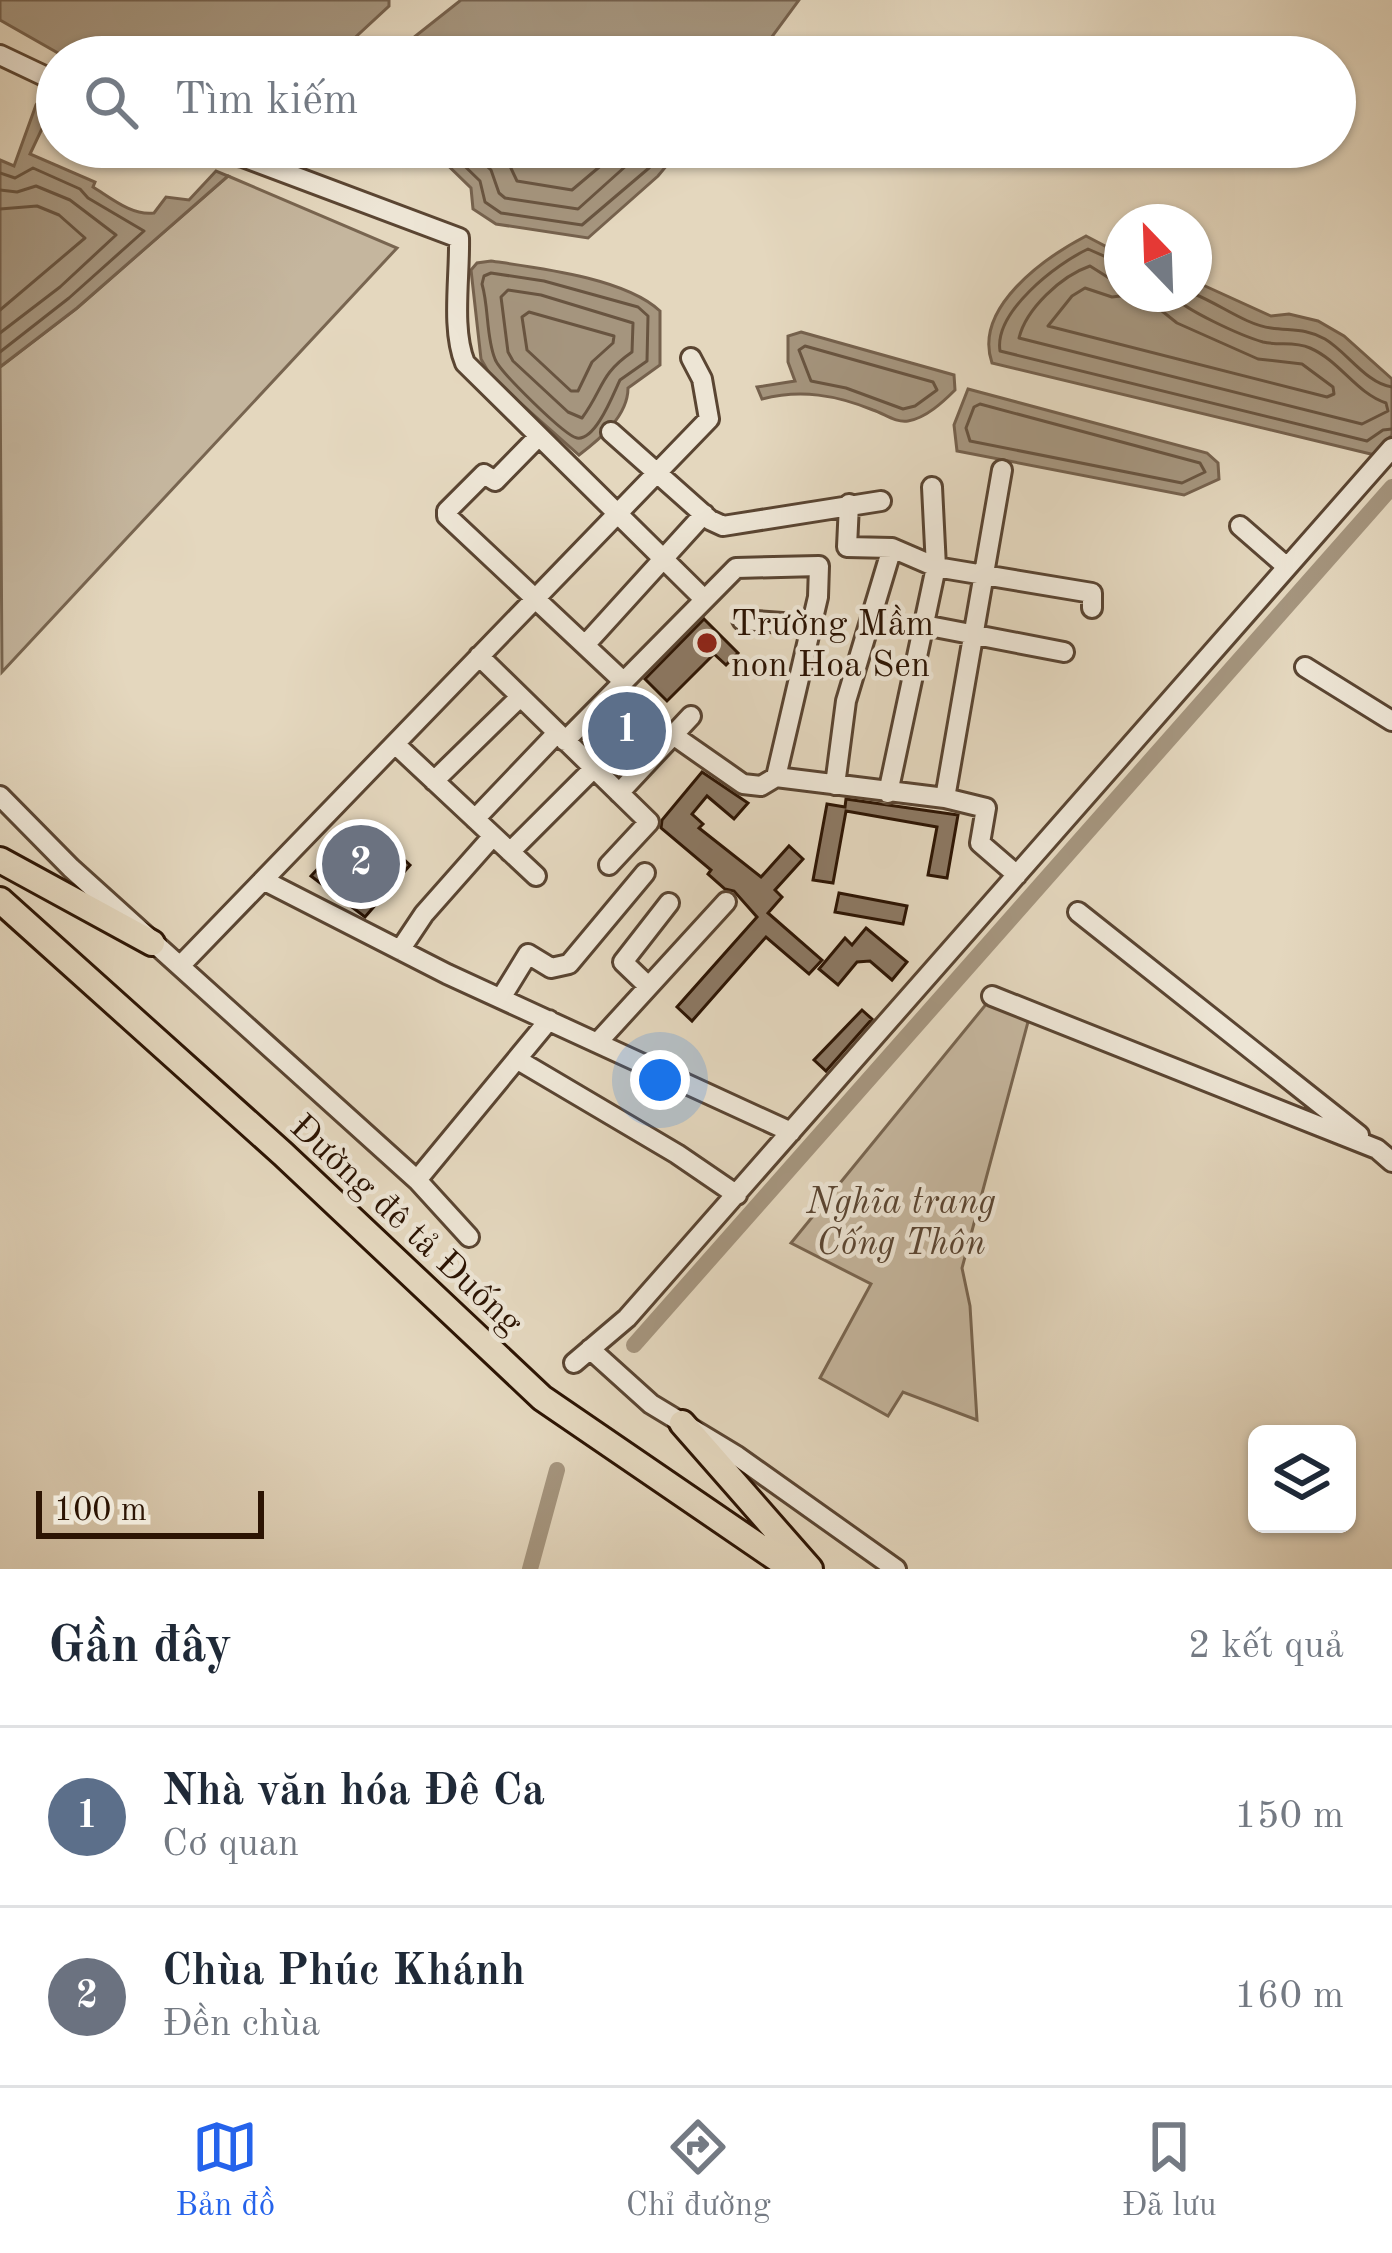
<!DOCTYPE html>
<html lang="vi">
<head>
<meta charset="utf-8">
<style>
  body { margin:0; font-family:"Old Standard TT",serif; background:#f2f2f3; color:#1f2937 }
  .controls { position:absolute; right:36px; bottom:36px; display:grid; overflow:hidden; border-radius:18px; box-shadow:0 3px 9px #0004 }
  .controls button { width:108px; height:108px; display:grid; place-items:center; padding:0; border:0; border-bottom:3px solid #e0e1e3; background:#fff; color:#1f2937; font:60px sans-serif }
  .compass { position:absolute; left:1104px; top:204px; width:108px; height:108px; border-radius:50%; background:#fff; box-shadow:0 3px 9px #0004; rotate:337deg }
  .scale { position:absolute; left:36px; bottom:30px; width:228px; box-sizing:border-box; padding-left:12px; border:6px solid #2c1403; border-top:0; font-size:33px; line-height:42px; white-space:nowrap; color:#2c1403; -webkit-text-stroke:9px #ede5d5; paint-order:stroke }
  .you { position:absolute; left:660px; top:1080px; width:42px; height:42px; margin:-30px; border:9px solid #fff; border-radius:50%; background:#1a73e8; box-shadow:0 0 0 18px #1a73e833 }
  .badge { display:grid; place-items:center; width:78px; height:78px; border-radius:50%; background:#2563eb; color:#fff; font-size:39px; font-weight:700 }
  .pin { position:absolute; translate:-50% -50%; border:6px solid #fff; box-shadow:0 3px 12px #0006 }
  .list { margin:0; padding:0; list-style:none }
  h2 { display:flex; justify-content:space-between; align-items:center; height:156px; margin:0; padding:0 48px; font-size:51px }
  h2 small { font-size:39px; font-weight:400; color:#747a83 }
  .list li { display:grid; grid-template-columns:78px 1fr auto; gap:36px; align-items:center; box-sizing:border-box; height:180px; padding:0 48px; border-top:3px solid #e0e1e3 }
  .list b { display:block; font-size:45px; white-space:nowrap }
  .list p { margin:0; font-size:39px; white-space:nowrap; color:#747a83 }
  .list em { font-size:39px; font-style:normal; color:#747a83 }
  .icon { flex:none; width:66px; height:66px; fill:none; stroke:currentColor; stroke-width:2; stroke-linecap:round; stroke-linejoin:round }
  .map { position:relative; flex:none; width:1392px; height:1569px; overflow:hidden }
  .search { position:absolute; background:#fff; box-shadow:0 3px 9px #0004; left:36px; right:36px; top:36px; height:132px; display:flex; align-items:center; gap:30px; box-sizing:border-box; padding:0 42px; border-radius:66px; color:#747a83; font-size:45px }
  .sheet { height:516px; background:#fff }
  nav { display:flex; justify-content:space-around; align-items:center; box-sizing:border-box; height:168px; border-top:3px solid #e0e1e3; background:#fff; font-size:33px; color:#747a83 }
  nav a { display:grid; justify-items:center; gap:6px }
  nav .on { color:#2563eb }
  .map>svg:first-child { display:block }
  .green { fill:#c5b69e; stroke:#786550; stroke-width:3 }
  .water { fill:#a5957e; stroke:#75614d; stroke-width:3 }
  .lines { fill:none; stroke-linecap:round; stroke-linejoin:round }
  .shore { stroke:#685440; stroke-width:3 }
  .canal { stroke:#a5957e; stroke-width:16 }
  .building { fill:#8c7964; stroke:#2c1403; stroke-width:3 }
  .minor-casing { stroke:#5a4532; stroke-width:24 }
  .major-casing { stroke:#2c1403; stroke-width:30 }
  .minor { stroke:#ede5d5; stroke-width:18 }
  .major { stroke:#e4d7be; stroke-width:24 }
  .poi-dot { fill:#8f2418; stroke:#ede5d5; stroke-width:4.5 }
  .labels { text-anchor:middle; stroke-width:9; stroke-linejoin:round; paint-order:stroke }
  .poi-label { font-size:36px; fill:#2c1403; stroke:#ede5d5; text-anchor:start }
  .park-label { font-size:36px; font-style:italic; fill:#5a4532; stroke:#ede5d5 }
  .street-label { font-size:36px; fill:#2c1403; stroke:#ede5d5 }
</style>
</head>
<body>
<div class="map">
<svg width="1392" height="1569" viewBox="0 0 1392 1569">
  <rect width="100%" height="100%" fill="#e4d7be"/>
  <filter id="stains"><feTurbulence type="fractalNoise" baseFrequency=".00167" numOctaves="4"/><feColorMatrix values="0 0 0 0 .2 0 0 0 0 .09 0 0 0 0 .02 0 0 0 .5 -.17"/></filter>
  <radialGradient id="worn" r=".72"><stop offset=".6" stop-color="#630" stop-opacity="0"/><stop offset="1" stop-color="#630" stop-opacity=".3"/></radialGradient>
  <path class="green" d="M228 176 397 248 2 672 0 367 77 308Z
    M992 997 1028 1022 962 1268 970 1306 977 1420 903 1392 888 1416 820 1378 871 1284 791 1243Z"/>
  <path class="water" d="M0 0H389V6L334 57H65L0 20Z
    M461 0H799L757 57H389Z
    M44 94 57 97 30 154 95 182 93 187C111 198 132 216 154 213L166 197 189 200 216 171 228 176 77 308 0 367V160L14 166 36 105Z
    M429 147H682L658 176 588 238 496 224 473 209 471 188Z
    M1086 236 1122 255V294H1194V281L1271 316 1289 314 1318 321 1344 336 1392 379V435L1375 455 992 363C973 308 1044 258 1086 236Z
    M491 261C539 268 625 278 660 311V365L628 388C628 416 600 439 579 455L492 378 481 359 471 270 477 263Z
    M801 332 954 375 955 390C943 402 926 418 908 421 896 423 885 414 873 410 836 395 801 389 762 399L757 387 795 381 788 362V336Z
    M968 389 1207 453 1218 463 1219 479 1184 495 957 451 954 425Z"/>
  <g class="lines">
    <path class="shore" d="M445 147 480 181 485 202 501 213 582 225 649 168 667 147
      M466 147 491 170 499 193 505 198 578 209 647 147
      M493 147 508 162 517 181 572 190 623 147
      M0 173 15 178 33 168 80 189 88 198 144 231 69 298 0 352
      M0 190 17 192 36 186 70 200 116 235 60 287 0 333
      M0 209 37 206 59 215 85 238 0 310
      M1122 264 1088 249C1056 264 994 312 1000 351L1367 441 1383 430 1392 429
      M491 273 544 281 638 307 648 316 647 361 620 380C614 392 596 441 577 438 565 436 499 371 495 359 486 337 489 308 482 284L484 276Z
      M1122 279 1109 278 1090 266C1061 276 1026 309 1019 338L1362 424 1388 411 1386 403C1356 393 1340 361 1310 348 1294 341 1279 346 1263 342 1242 336 1184 310 1171 294
      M508 290 541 295 633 323 632 352C599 375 604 388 582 418L568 412 513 361 508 352 501 297Z
      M1137 294 1112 297 1085 288 1072 296 1048 326 1327 397 1334 394 1333 387 1302 364 1258 359 1177 323 1162 311 1151 294
      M1194 294C1218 303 1246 325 1271 328 1291 331 1306 328 1325 339 1347 352 1367 384 1392 387
      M529 312 614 336 613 343 592 362 578 391H571L527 350 522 317Z
      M805 346 933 382 937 390 915 406 903 409 846 388 811 381 799 350Z
      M980 404 1200 463 1205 472 1182 483 970 441 966 428 974 407Z"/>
    <path class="canal" d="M634 1345 1392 487
      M530 1569 557 1470"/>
  </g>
  <path class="building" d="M704 619 738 653 726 665 714 654 667 701 645 679Z
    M643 714 660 730 629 763 612 746Z
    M702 772 748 803 734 819 707 796 692 814 703 824 699 828 761 877 789 846 803 859 775 890 782 897 768 913 822 960 809 974 766 937 692 1021 677 1007 757 917 734 891 725 889 708 874 711 870 661 828 662 820Z
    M846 799 958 815 947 878 928 875 937 827 846 811 833 883 813 880 827 804 845 807Z
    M371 829 410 865 365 917 311 876 323 863 333 872Z
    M839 893 907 906 903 924 835 912Z
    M866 928 907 962 892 980 870 961 857 962 838 985 819 969 845 938 852 945Z
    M862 1010 872 1019 826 1071 814 1060Z"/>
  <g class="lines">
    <g class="minor-casing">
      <path id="minor" d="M0 55 57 82
        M195 147 243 157 459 238C460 277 451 329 465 363L704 599
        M611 432 710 520 723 526 881 501
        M539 436 495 481 484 474 447 511V516L624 682
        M849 504 847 547 892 548 936 567 1092 593V608
        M1240 526 1287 567
        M742 620 811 625
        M924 625 1064 652
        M585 645 704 514
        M479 656 649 822 609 865
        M1305 667 1392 721
        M673 735 743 784 761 786 776 777 945 798 986 808 980 843 1017 875
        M565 741 736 568 819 566 818 597 776 777
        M395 744 536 876
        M434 781 520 697
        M835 785 846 701 892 548
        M619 793 691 716
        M888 793 936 567 932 487
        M0 796 71 868 417 1180 469 1237
        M945 798 1002 470
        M475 819 557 733
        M510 852 593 769
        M263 880 447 974 791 1132
        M1078 912 1359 1135
        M400 950 424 914 493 836
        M180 966 709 419 702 379 691 358
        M648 986 623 962 669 903
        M992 996 1377 1149 1392 1162
        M501 998 528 954 551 968 569 964 645 873
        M598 1042 726 902
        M518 1060 677 1154 737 1195
        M417 1180 549 1020
        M590 1349 651 1404 737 1456 896 1569
        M574 1363 627 1318 1392 448"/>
    </g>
    <g class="major-casing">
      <path id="major" d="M0 860 152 943
        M0 900 283 1154 542 1398 792 1569
        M682 1423 810 1569"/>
    </g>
    <use href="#minor" class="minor"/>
    <use href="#major" class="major"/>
  </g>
  <circle class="poi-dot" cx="707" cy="643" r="12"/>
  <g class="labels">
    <g class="poi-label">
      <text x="731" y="635">Trường Mầm<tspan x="731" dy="41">non Hoa Sen</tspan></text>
    </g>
    <g class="park-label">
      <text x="901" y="1213">Nghĩa trang<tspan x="901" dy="41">Cống Thôn</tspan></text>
    </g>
    <g class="street-label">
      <text transform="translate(408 1223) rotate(43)" y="13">Đường đê tả Đuống</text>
    </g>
  </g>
  <rect width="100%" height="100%" filter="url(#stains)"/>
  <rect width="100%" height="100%" fill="url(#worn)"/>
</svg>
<div class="controls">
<button><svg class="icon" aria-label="layers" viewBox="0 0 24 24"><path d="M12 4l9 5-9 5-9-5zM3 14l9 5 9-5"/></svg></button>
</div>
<svg class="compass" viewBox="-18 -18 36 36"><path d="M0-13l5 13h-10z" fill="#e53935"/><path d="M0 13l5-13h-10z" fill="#747a83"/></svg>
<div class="scale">100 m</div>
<div class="you"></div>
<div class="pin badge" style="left:627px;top:731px;background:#5c6f8a">1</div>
<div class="pin badge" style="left:361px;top:864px;background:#6b7280">2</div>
<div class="search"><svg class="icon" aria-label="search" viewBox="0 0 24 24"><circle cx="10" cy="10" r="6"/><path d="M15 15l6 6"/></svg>Tìm kiếm</div>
</div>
<section class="sheet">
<h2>Gần đây<small>2 kết quả</small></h2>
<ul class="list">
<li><span class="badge" style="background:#5c6f8a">1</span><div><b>Nhà văn hóa Đê Ca</b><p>Cơ quan</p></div><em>150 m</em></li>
<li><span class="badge" style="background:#6b7280">2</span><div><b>Chùa Phúc Khánh</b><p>Đền chùa</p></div><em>160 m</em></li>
</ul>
</section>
<nav>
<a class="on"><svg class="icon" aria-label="map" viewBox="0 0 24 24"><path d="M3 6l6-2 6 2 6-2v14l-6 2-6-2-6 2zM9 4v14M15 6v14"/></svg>Bản đồ</a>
<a><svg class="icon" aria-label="directions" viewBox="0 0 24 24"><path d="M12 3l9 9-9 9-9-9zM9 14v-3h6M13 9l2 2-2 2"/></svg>Chỉ đường</a>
<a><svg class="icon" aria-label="saved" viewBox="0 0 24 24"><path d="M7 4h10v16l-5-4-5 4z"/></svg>Đã lưu</a>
</nav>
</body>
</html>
